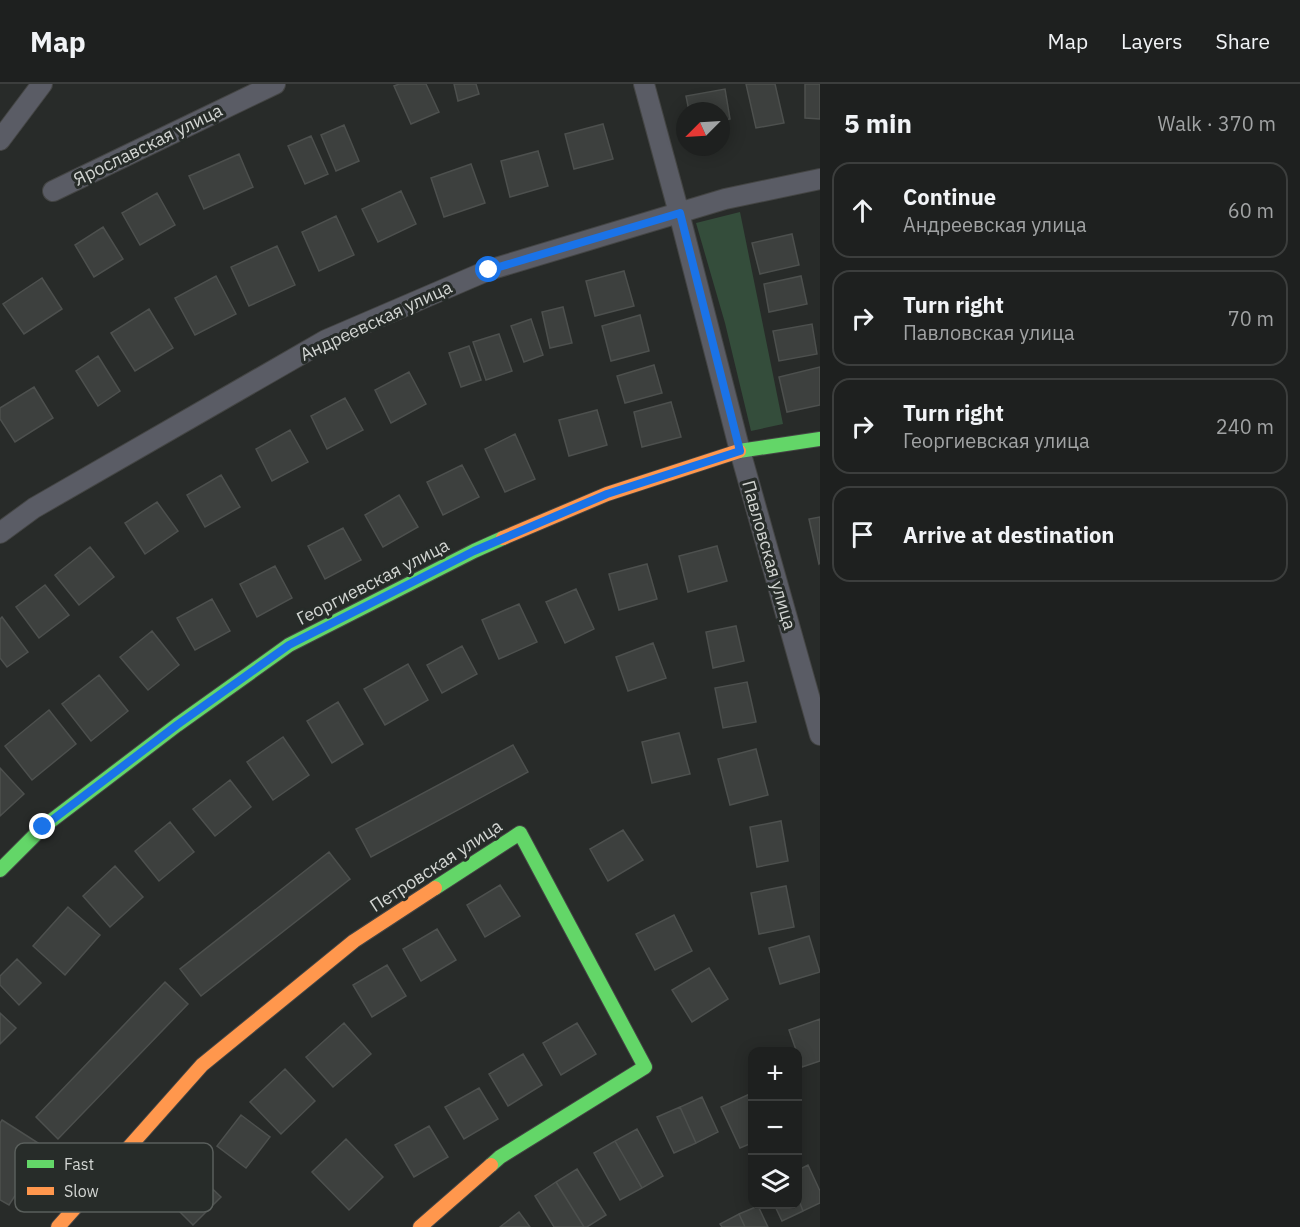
<!DOCTYPE html>
<html lang="en">
<head>
<meta charset="utf-8">
<style>
  body { margin:0; font-family:"IBM Plex Sans",sans-serif; background:#262828; color:#f1f3f6 }
  .controls { position:absolute; right:18px; bottom:18px; display:grid; overflow:hidden; border-radius:12px; box-shadow:0 3px 15px #0003 }
  .controls button { width:54px; height:54px; display:grid; place-items:center; padding:0; border:0; border-bottom:2px solid #3c3e3d; background:#1e201f; color:#f1f3f6; font:30px sans-serif }
  .compass { position:absolute; left:676px; top:18px; width:54px; height:54px; border-radius:50%; background:#1e201f; box-shadow:0 3px 15px #0003; rotate:246deg }
  .stop { position:absolute; width:18px; height:18px; margin:-14px; border:4px solid #1a73e8; border-radius:50%; background:#fff }
  .stop.end { background:#1a73e8; border-color:#fff; box-shadow:0 2px 6px #0008 }
  .list { margin:0; padding:0; list-style:none }
  h2 { display:flex; justify-content:space-between; align-items:center; height:78px; margin:0; padding:0 24px; font-size:26px }
  h2 small { font-size:20px; font-weight:400; color:#a1a3a4 }
  .list li { display:grid; grid-template-columns:39px 1fr auto; gap:18px; align-items:center; box-sizing:border-box; height:96px; margin:0 12px 12px; padding:0 12px; border:2px solid #3c3e3d; border-radius:18px }
  .list b { display:block; font-size:22px; white-space:nowrap }
  .list p { margin:0; font-size:20px; white-space:nowrap; color:#a1a3a4 }
  .list em { font-size:20px; font-style:normal; color:#a1a3a4 }
  .icon { flex:none; width:33px; height:33px; fill:none; stroke:currentColor; stroke-width:2; stroke-linecap:round; stroke-linejoin:round }
  .map { position:relative; flex:none; width:820px; height:1143px; overflow:hidden }
  header { display:flex; align-items:center; gap:36px; box-sizing:border-box; height:84px; padding:0 30px; background:#1e201f; border-bottom:2px solid #3c3e3d }
  header strong { font-size:28px }
  nav { display:flex; gap:33px; margin-inline-start:auto; font-size:21px }
  main { display:flex }
  aside { flex:1; background:#1e201f }
  .map>svg:first-child { display:block }
  .green { fill:#344d3b }
  .building { fill:#3d403e; stroke:#4d504e; stroke-width:1.5 }
  .lines { fill:none; stroke-linecap:round; stroke-linejoin:round }
  .street-casing { stroke:#444544; stroke-width:22 }
  .fast-casing { stroke:#444544; stroke-width:16 }
  .slow-casing { stroke:#444544; stroke-width:16 }
  .street { stroke:#5a5c65; stroke-width:20 }
  .fast { stroke:#63d668; stroke-width:14 }
  .slow { stroke:#ff974d; stroke-width:14 }
  .route { stroke:#1a73e8; stroke-width:8 }
  .labels { text-anchor:middle; stroke-width:6; stroke-linejoin:round; paint-order:stroke }
  .street-label { font-size:18px; fill:#d2d5d2; stroke:#272c29 }
  .key { fill:#272c29; stroke:#5a5f5c; stroke-width:1.5 }
  .key-label { font-size:16px; fill:#d2d5d2 }
</style>
</head>
<body>
<header>
<strong>Map</strong>
<nav><a>Map</a><a>Layers</a><a>Share</a></nav>
</header>
<main>
<div class="map">
<svg width="820" height="1143" viewBox="0 0 820 1143">
  <rect width="100%" height="100%" fill="#282b29"/>
  <path class="green" d="M740 128 783 340 751 347 725 239 696 139Z"/>
  <path class="building" d="M399 0H426L439 28 411 40 394 2Z
    M454 0H476L479 10 458 17Z
    M746 0H775L784 39 756 44Z
    M805 0H820V35L805 34Z
    M725 5 730 35 721 37V27H689L686 12Z
    M603 40 613 75 574 85 565 50Z
    M344 41 359 77 336 87 321 51Z
    M311 52 328 90 305 100 288 62Z
    M538 67 548 102 510 113 501 77Z
    M239 70 253 103 204 125 189 92Z
    M471 80 485 119 444 133 431 94Z
    M401 107 416 140 378 158 362 125Z
    M157 109 175 141 140 161 122 129Z
    M336 132 354 171 319 187 302 148Z
    M103 143 123 175 94 193 75 161Z
    M792 150 799 181 760 190 752 159Z
    M277 162 295 201 249 222 231 183Z
    M624 187 634 222 595 232 586 197Z
    M216 192 236 230 195 251 175 214Z
    M801 192 807 220 769 228 764 200Z
    M42 194 62 225 24 250 3 220Z
    M563 223 572 259 550 264 542 228Z
    M149 225 173 264 135 287 111 249Z
    M640 231 649 267 611 277 602 242Z
    M531 235 543 271 524 278 511 242Z
    M812 240 817 270 779 277 773 247Z
    M499 250 512 287 486 296 473 258Z
    M469 262 481 296 461 303 449 269Z
    M98 272 120 307 98 322 76 287Z
    M654 281 662 309 625 319 617 292Z
    M820 283V321L787 328 779 293Z
    M409 288 426 320 391 339 375 306Z
    M34 303 53 334 15 358 0 335V324Z
    M345 314 363 346 327 365 311 332Z
    M671 318 681 353 642 363 634 328Z
    M597 326 607 361 569 372 559 336Z
    M290 346 308 378 272 397 256 365Z
    M515 350 535 395 505 408 485 365Z
    M462 381 479 413 443 431 427 398Z
    M221 391 240 423 205 443 187 411Z
    M399 411 418 443 383 463 365 431Z
    M157 418 178 447 145 470 125 439Z
    M820 433V479L819 480 809 435Z
    M343 444 361 476 325 495 308 462Z
    M717 462 727 497 688 508 679 472Z
    M90 463 114 493 79 521 55 491Z
    M647 480 657 515 619 526 609 490Z
    M275 482 292 514 257 533 240 500Z
    M45 501 69 531 39 554 16 523Z
    M576 505 594 545 565 559 546 518Z
    M212 515 230 547 195 566 177 534Z
    M519 520 537 558 499 575 482 536Z
    M2 533 28 568 7 583 0 574V535Z
    M736 542 744 577 713 584 706 548Z
    M152 547 179 581 148 606 120 573Z
    M653 559 666 594 628 607 616 573Z
    M462 562 477 590 442 609 427 581Z
    M408 580 428 616 385 641 364 605Z
    M99 591 128 627 91 657 62 620Z
    M747 598 756 638 723 644 715 604Z
    M338 618 363 660 332 679 307 637Z
    M49 626 76 660 32 696 5 662Z
    M679 649 690 690 652 699 642 658Z
    M283 653 309 691 273 716 247 678Z
    M513 661 528 688 371 773 356 745Z
    M756 665 768 711 730 721 718 675Z
    M0 684 24 710 0 732Z
    M230 696 251 723 215 752 193 725Z
    M781 737 788 777 757 783 750 743Z
    M170 738 194 768 159 797 135 767Z
    M623 746 643 776 608 797 590 765Z
    M329 768 350 795 201 912 180 885Z
    M115 782 143 813 110 843 83 812Z
    M500 801 520 832 485 853 467 821Z
    M786 802 794 843 759 850 751 809Z
    M68 823 100 851 65 891 33 862Z
    M674 831 692 867 655 886 636 850Z
    M437 845 456 876 421 897 403 865Z
    M809 852 820 888 780 900 769 864Z
    M17 875 41 899 19 921 0 901V892Z
    M387 881 406 912 372 933 353 901Z
    M709 884 728 915 692 938 672 906Z
    M165 898 188 920 58 1055 36 1033Z
    M0 929 16 944 0 960Z
    M820 935V977L802 983 789 946Z
    M344 939 371 970 333 1003 306 973Z
    M577 939 596 970 561 991 543 959Z
    M523 970 542 1001 508 1022 489 990Z
    M285 985 315 1017 281 1050 250 1018Z
    M479 1004 498 1035 464 1055 445 1023Z
    M752 1009V1059L740 1064 721 1023Z
    M702 1013 718 1048 696 1059 680 1023Z
    M680 1023 696 1059 674 1069 657 1033Z
    M241 1031 270 1053 246 1084 217 1062Z
    M2 1036 46 1064 9 1121 0 1116V1039Z
    M429 1042 448 1073 414 1093 395 1061Z
    M637 1045 663 1092 642 1104 615 1057Z
    M346 1055 383 1093 349 1126 312 1088Z
    M615 1057 642 1104 620 1116 594 1069Z
    M808 1081 820 1107V1119L803 1127 798 1114V1086Z
    M577 1085 606 1131 587 1143H584L556 1098Z
    M195 1088 221 1113 193 1141 167 1115Z
    M556 1098 584 1143H554L535 1112Z
    M798 1114 803 1127 782 1137 774 1120H798Z
    M758 1122 768 1143H745L739 1130Z
    M519 1128 530 1143H500Z
    M739 1130 745 1143H722L720 1140Z"/>
  <g class="lines">
    <g class="street-casing">
      <path id="street" d="M644 0 679 129 740 367 820 651
        M0 56 42 0
        M53 107 275 0
        M0 449 34 424 326 256 489 186 725 115 820 95"/>
    </g>
    <g class="fast-casing">
      <path id="fast" d="M739 367 820 355
        M0 786 43 743 177 641 289 561 474 467 503 454
        M435 804 520 749 645 983 500 1073 491 1081"/>
    </g>
    <g class="slow-casing">
      <path id="slow" d="M503 454 607 410 739 367
        M58 1143 202 981 354 857 435 804
        M420 1143 491 1081"/>
    </g>
    <use href="#street" class="street"/>
    <use href="#fast" class="fast"/>
    <use href="#slow" class="slow"/>
  </g>
  <g class="lines">
    <path class="route" d="M43 743 177 641 289 561 474 467 607 410 740 367 680 129 489 186"/>
  </g>
  <g class="labels">
    <g class="street-label">
      <text transform="translate(148 61) rotate(-26)" y="6">Ярославская улица</text>
      <text transform="translate(376 237) rotate(-25)" y="6">Андреевская улица</text>
      <text transform="translate(769 471) rotate(74)" y="6">Павловская улица</text>
      <text transform="translate(373 498) rotate(-27)" y="6">Георгиевская улица</text>
      <text transform="translate(436 782) rotate(-33)" y="6">Петровская улица</text>
    </g>
  </g>
  <rect x="15" y="1059" width="198" height="69" rx="9" class="key"/>
  <rect x="27" y="1076" width="27" height="8" fill="#63d668"/>
  <rect x="27" y="1103" width="27" height="8" fill="#ff974d"/>
  <g class="key-label">
    <text x="64" y="1086">Fast</text>
    <text x="64" y="1113">Slow</text>
  </g>
</svg>
<div class="controls">
<button>+</button>
<button>−</button>
<button><svg class="icon" aria-label="layers" viewBox="0 0 24 24"><path d="M12 4l9 5-9 5-9-5zM3 14l9 5 9-5"/></svg></button>
</div>
<svg class="compass" viewBox="-18 -18 36 36"><path d="M0-13l5 13h-10z" fill="#e53935"/><path d="M0 13l5-13h-10z" fill="#a1a3a4"/></svg>
<div class="stop" style="left:489px;top:186px"></div>
<div class="stop end" style="left:43px;top:743px"></div>
</div>
<aside>
<h2>5 min<small>Walk · 370 m</small></h2>
<ul class="list">
<li><svg class="icon" aria-label="ahead" viewBox="0 0 24 24"><path d="M12 20V5M6 11l6-6 6 6"/></svg><div><b>Continue</b><p>Андреевская улица</p></div><em>60 m</em></li>
<li><svg class="icon" aria-label="right" viewBox="0 0 24 24"><path d="M7 20v-9h11M14 6l5 5-5 5"/></svg><div><b>Turn right</b><p>Павловская улица</p></div><em>70 m</em></li>
<li><svg class="icon" aria-label="right" viewBox="0 0 24 24"><path d="M7 20v-9h11M14 6l5 5-5 5"/></svg><div><b>Turn right</b><p>Георгиевская улица</p></div><em>240 m</em></li>
<li><svg class="icon" aria-label="arrive" viewBox="0 0 24 24"><path d="M6 21V4h12l-3 4 3 4H6"/></svg><div><b>Arrive at destination</b></div></li>
</ul>
</aside>
</main>
</body>
</html>
